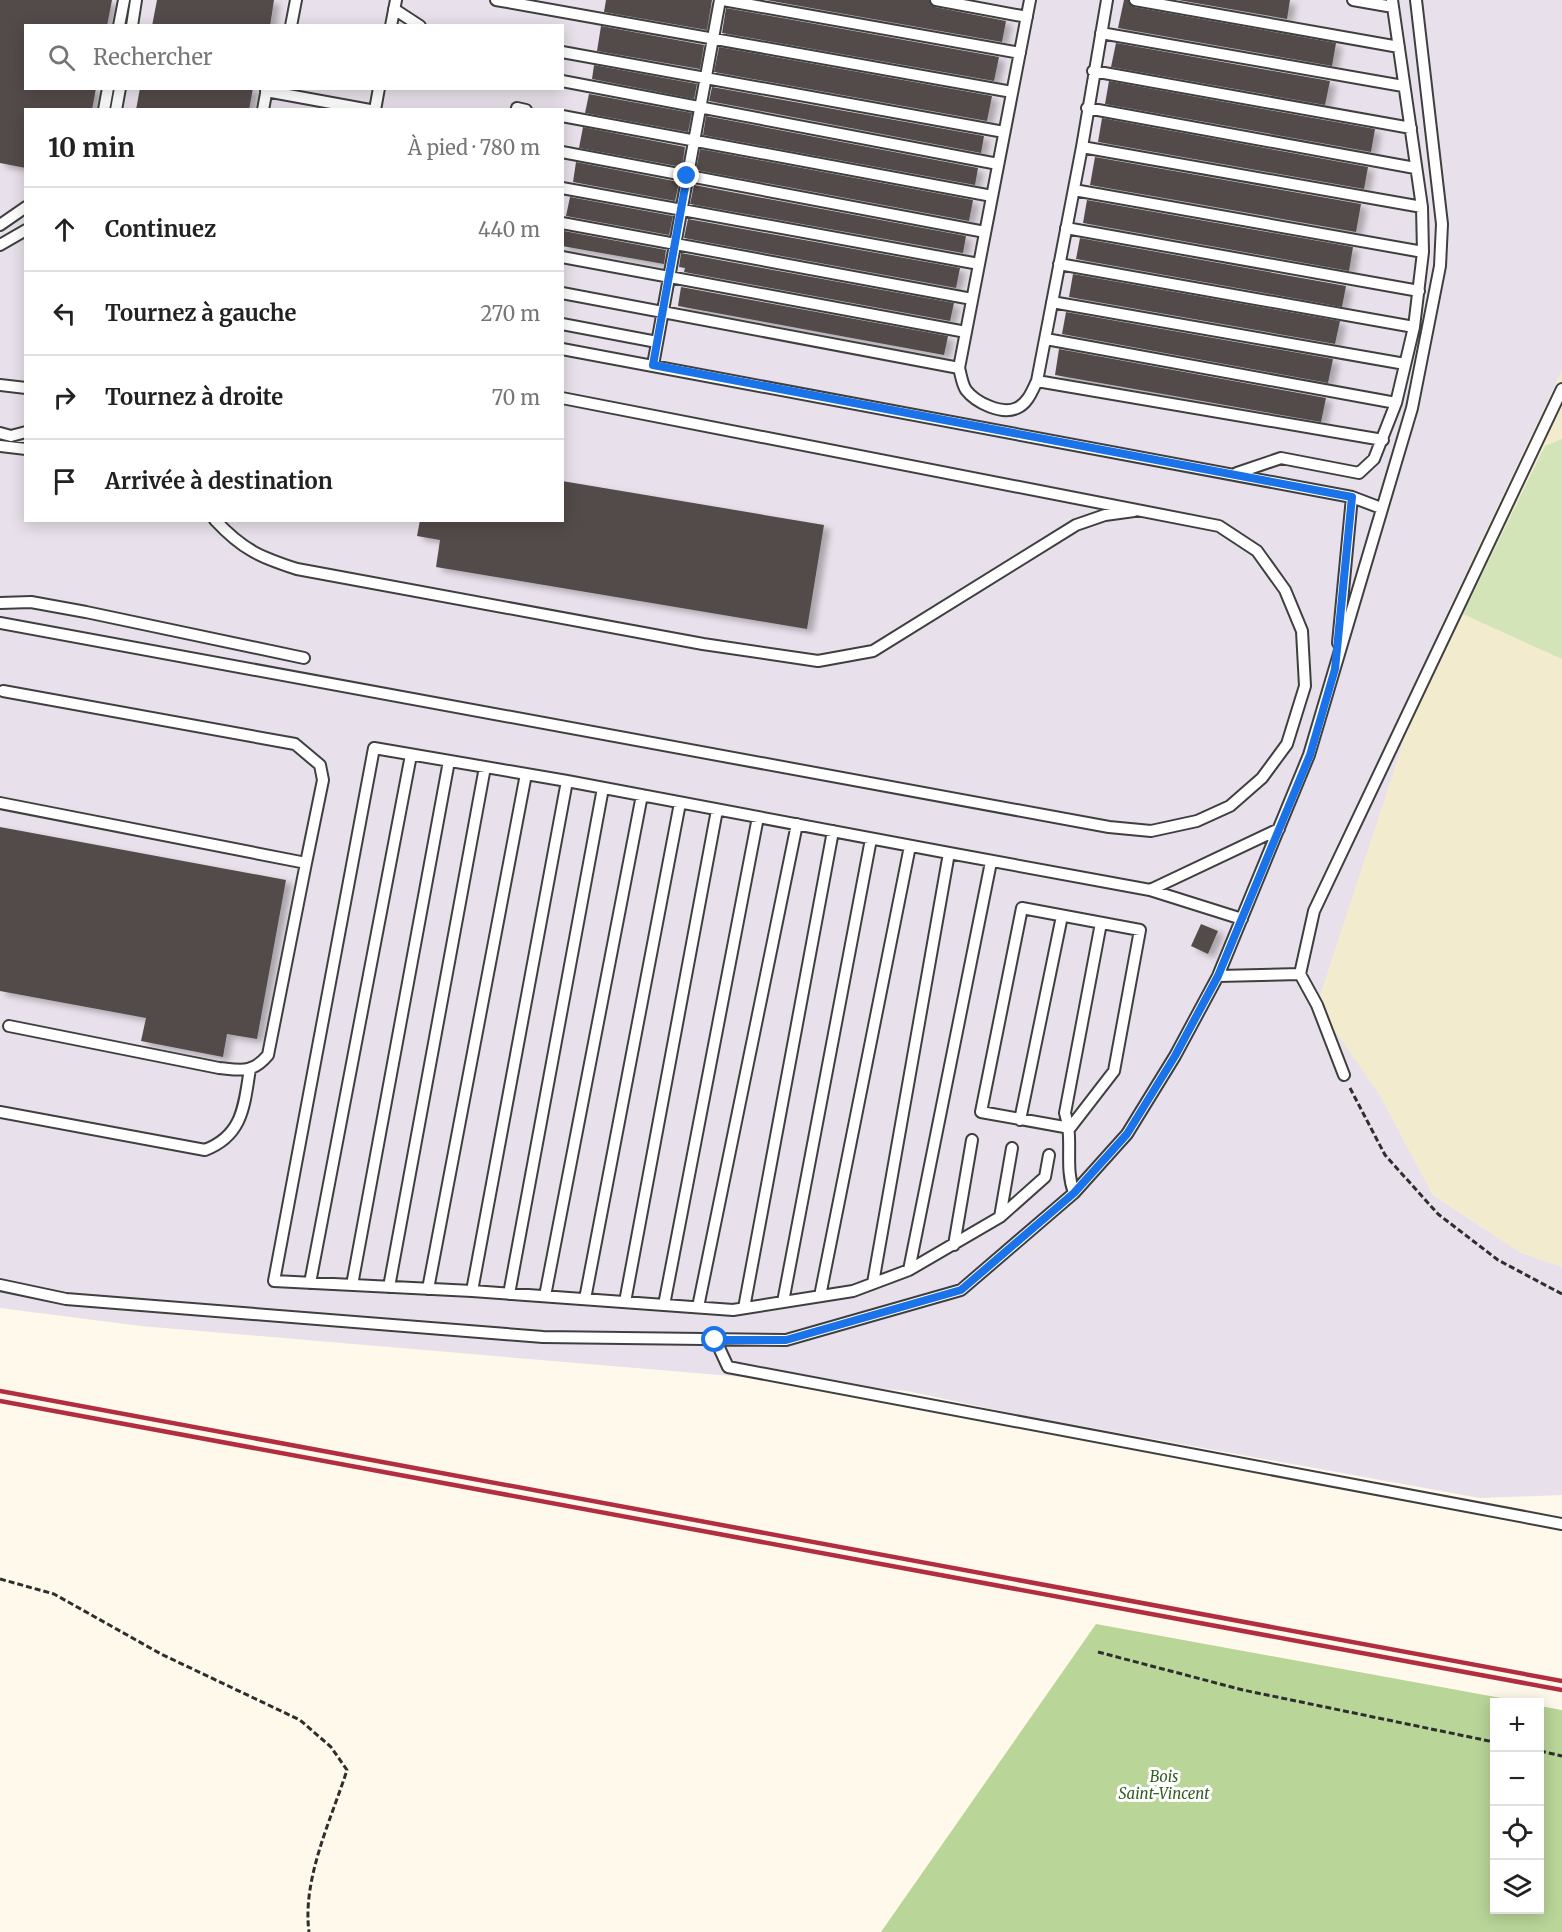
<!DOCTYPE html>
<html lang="fr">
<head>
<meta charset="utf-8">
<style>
  body { margin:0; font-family:Merriweather,serif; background:#f2f2f2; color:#222 }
  .controls { position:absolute; right:18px; bottom:18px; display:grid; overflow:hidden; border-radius:0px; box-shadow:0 3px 15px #0003 }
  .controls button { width:54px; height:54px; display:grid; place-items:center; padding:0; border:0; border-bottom:2px solid #e0e0e0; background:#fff; color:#222; font:30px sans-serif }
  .stop { position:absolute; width:18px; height:18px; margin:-14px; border:4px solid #1a73e8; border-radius:50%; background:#fff }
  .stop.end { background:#1a73e8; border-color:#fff; box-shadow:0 2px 6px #0008 }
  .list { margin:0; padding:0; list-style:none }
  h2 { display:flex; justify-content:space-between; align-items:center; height:78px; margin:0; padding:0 24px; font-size:26px }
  h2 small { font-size:20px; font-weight:400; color:#767676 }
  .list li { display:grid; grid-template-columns:39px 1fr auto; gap:18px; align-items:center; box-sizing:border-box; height:84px; padding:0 24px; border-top:2px solid #e0e0e0 }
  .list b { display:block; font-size:22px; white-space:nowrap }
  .list em { font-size:20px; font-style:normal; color:#767676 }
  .icon { flex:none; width:33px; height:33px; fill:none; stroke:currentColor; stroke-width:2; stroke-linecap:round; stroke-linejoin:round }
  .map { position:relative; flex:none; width:1562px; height:1932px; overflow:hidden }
  .search { position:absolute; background:#fff; box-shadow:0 3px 15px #0003; left:24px; top:24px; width:540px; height:66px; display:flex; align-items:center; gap:15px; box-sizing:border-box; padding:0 21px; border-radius:0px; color:#767676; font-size:22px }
  .panel { position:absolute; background:#fff; box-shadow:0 3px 15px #0003; left:24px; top:108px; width:540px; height:414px; border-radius:0px }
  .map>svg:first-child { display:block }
  .industrial { fill:#e8e0ea; fill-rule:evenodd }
  .farmland { fill:#f2ebcd }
  .green { fill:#d3e5b8 }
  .forest { fill:#b9d598 }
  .building { fill:#534c49; filter:url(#shadow) }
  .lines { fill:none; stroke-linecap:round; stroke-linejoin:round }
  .service-casing { stroke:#3f3f3f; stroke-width:14 }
  .path { stroke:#2e2e2e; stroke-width:3; stroke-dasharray:6 3; stroke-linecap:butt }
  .service { stroke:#fff; stroke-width:10 }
  .rail { stroke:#b22d3f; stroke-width:4.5 }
  .route { stroke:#1a73e8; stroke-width:8 }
  .labels { text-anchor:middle; stroke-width:6; stroke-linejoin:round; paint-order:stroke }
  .park-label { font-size:15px; font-style:italic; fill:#335e21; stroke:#fff }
</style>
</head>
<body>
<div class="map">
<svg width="1562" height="1932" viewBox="0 0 1562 1932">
  <defs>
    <filter id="shadow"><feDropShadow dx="6" dy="4" stdDeviation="3" flood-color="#0004"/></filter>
  </defs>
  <rect width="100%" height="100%" fill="#fef9eb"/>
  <path class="industrial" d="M0 0H1562V371L1441 626 1381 1097 1433 1195 1520 1252 1562 1267V1495L1480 1498 1010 1413 907 1391 141 1326 0 1308ZM26 26H562V88H26ZM26 110H562V520H26Z"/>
  <path class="farmland" d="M1562 371V1267L1520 1252 1433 1195 1381 1097 1317 1005 1441 626Z"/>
  <path class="green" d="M1562 439V659L1463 614 1545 446Z"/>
  <path class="forest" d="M1096 1624 1523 1702H1494V1910H1540V1706L1562 1710V1932H881Z"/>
  <path class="building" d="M0 0H112L107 26H26V88H96L92 110H26V168L0 163Z
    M157 0H274L270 26H152Z
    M606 0H712L707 30 604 12Z
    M766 0H929L935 7 1006 21 1002 42Z
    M1124 0H1128L1134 7 1336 43 1332 66 1118 28Z
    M1178 0H1290L1287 19Z
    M726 8 999 57 994 81 722 33Z
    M601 26 704 45 700 69 597 51Z
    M1116 43 1330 81 1325 105 1111 67Z
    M719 47 992 96 987 121 714 72Z
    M594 65 697 84 694 99 592 79Z
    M1109 81 1375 129 1371 152 1105 104Z
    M712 87 984 136 981 153 709 101Z
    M140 88H253L249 110H136Z
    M589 94 692 113 688 132 585 113Z
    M706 116 978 168 975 185 703 135Z
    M1102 118 1368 167 1364 189 1098 142Z
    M583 127 685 147 682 167 579 148Z
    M700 149 973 200 969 221 696 170Z
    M1095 157 1361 204 1356 232 1090 185Z
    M576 162 679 182 675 201 573 182Z
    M694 185 966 236 963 253 690 204Z
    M570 197 673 216 669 235 566 216Z
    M1087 200 1353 247 1349 271 1083 223Z
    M688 219 960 268 956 288 684 238Z
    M564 231 666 250 664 264 562 246Z
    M1080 238 1346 286 1342 307 1076 259Z
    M681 253 954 303 950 321 684 272 685 268 679 267Z
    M1073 274 1340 321 1335 344 1069 297Z
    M681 287 948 336 944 355 678 306Z
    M1066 312 1333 359 1328 383 1062 334Z
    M1059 349 1326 398 1321 422 1055 375Z
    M562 481 824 525 807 629 436 567 440 540 417 536 420 520H562Z
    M0 827 286 880 257 1039 227 1034 223 1057 141 1041 146 1018 0 991Z
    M1201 924 1218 931 1208 954 1191 946Z"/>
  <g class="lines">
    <g class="service-casing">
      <path id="service" d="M496 0 1012 92
        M723 0 1020 53
        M936 0 1027 17
        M1030 0 959 368C961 375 962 384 966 390 976 403 1002 415 1017 408 1028 403 1032 391 1037 381L1082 147 1107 0
        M1135 0 1399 47
        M1353 0 1393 7
        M394 9 420 26
        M119 26 124 0
        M132 26 136 0
        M291 26 296 0
        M391 26 396 0
        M1101 33 1403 86
        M562 52 1004 132
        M1093 71 1411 128
        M562 81 998 164
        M266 91 370 110
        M517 108 526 110
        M1087 108 1415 168
        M104 110 108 88
        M116 110 120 88
        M263 110 267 88
        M375 110 379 88
        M562 116 992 196
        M1082 147 1422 207
        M562 152 985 232
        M562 188 979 264
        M1074 190 1423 252
        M562 223 972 299
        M0 225 26 207
        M1066 228 1419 291
        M0 245 26 230
        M562 257 966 332
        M1059 264 1414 327
        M562 293 959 368
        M1052 302 1405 364
        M562 324 657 342
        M1046 339 1396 403
        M562 349 1352 497 1381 508
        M653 365 720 0
        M1037 381 1383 440
        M0 385 26 388
        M0 433 11 436 26 432
        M0 446 26 449
        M1237 473 1281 458 1359 473 1374 459 1396 403 1414 327 1423 252 1422 207 1392 0
        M215 520C243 550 260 557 297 569L703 644 818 661 873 651 1076 525 1105 515 1134 511
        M0 603 31 602 86 612 304 658
        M0 623 1109 827 1151 831 1197 821 1230 806 1262 778 1287 744 1305 686 1302 631 1285 590 1257 551 1219 526 562 398
        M1338 643 1352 497
        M3 691 295 744 320 765 323 780 306 863
        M0 803 306 863 268 1055C252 1074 241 1070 219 1068L9 1026
        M991 862 909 1270 853 1291 733 1310 472 1291 274 1281 374 748 567 781 949 853 1150 890 1242 919
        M1150 890 1279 829
        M1022 908 1140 930 1114 1071 1070 1128 981 1112Z
        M1300 974 1317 1005 1344 1075
        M1218 976 1300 974 1314 911 1562 389
        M0 1112 205 1150C244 1135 244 1104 250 1069
        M1020 1120 1062 916
        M1074 1193C1064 1166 1074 1140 1065 1113L1101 923
        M1000 1217 1012 1148
        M954 1245 972 1140
        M909 1270 1000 1217 1045 1177 1049 1155
        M310 1283 411 755
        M873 1283 949 853
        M0 1285 66 1299 543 1337 786 1340 961 1290 1074 1193 1127 1134 1175 1056 1218 976 1309 755 1412 408 1440 266 1442 224 1416 0
        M352 1285 449 761
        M389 1287 485 767
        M428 1289 526 774
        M472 1291 567 781
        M509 1294 603 788
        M545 1296 642 795
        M820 1296 910 846
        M585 1299 680 803
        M625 1302 717 810
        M783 1302 871 839
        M664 1305 758 817
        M698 1307 797 824
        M744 1308 833 831
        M715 1339 728 1367 1562 1524"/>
    </g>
    <path class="path" d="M1350 1088 1385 1155 1438 1214 1498 1260 1562 1294
      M0 1579 54 1594 161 1654 300 1720 331 1747 347 1770C331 1820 302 1879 309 1932
      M1098 1652 1243 1690 1494 1742
      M1540 1751 1562 1756"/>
    <use href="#service" class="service"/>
    <path class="rail" d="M0 1391 1562 1681
      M0 1401 1562 1690"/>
  </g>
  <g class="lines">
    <path class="route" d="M687 176 653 365 1352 497 1335 669 1310 755 1218 976 1175 1056 1127 1134 1074 1193 961 1290 786 1340H715"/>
  </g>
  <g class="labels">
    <g class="park-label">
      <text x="1164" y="1782">Bois<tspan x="1164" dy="17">Saint-Vincent</tspan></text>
    </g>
  </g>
</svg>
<div class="controls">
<button>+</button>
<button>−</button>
<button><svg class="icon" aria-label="locate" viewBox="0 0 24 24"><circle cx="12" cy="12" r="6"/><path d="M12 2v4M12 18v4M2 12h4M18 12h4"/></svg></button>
<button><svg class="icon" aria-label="layers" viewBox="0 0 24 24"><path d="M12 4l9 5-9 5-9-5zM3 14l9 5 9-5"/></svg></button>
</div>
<div class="stop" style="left:715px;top:1340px"></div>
<div class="stop end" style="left:687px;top:176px"></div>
<div class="search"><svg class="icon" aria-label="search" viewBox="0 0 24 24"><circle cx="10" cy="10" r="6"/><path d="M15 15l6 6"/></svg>Rechercher</div>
<section class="panel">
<h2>10 min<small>À pied · 780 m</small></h2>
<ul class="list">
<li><svg class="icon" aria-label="ahead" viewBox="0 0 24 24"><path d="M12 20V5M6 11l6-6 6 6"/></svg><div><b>Continuez</b></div><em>440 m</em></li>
<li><svg class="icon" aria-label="left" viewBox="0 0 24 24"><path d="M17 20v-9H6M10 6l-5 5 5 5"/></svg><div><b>Tournez à gauche</b></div><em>270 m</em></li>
<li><svg class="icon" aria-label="right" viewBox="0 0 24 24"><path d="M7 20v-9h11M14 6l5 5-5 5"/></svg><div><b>Tournez à droite</b></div><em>70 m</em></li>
<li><svg class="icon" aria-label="arrive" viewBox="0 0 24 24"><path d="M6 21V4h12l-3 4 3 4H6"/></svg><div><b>Arrivée à destination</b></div></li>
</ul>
</section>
</div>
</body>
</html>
